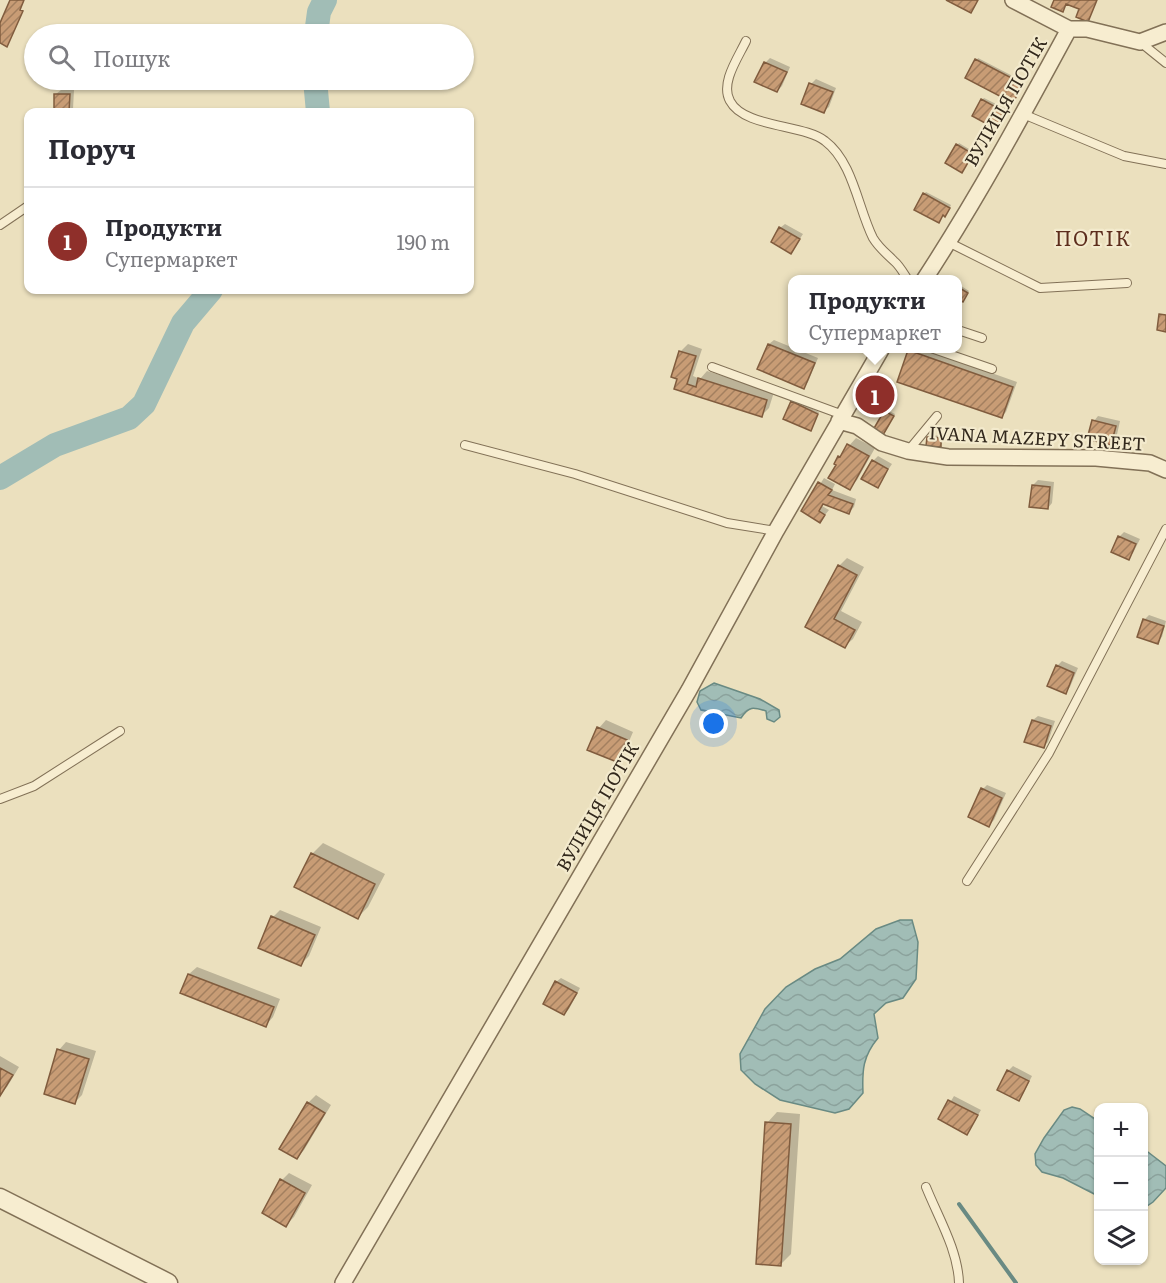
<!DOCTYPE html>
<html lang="uk">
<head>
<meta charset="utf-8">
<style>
  body { margin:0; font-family:Literata,serif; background:#f2f2f3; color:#2b2b33 }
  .controls { position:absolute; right:18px; bottom:18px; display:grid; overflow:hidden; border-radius:12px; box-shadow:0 2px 4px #0004 }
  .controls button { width:54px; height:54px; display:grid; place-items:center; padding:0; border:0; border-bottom:2px solid #e1e1e2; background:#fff; color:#2b2b33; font:30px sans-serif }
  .you { position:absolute; left:714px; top:724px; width:21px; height:21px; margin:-15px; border:4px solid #fff; border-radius:50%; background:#1a73e8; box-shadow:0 0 0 9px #1a73e833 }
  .badge { display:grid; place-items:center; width:39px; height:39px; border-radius:50%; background:#8f2f2a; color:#fff; font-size:20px; font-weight:700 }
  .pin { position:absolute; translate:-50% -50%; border:3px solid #fff; box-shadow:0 2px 6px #0006 }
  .popup { position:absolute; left:788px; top:275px; width:174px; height:78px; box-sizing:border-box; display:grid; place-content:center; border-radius:12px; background:#fff; filter:drop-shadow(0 2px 4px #0005); font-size:20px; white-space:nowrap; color:#7c7c81 }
  .popup b { font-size:22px; color:#2b2b33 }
  .popup::after { content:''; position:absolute; left:50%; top:100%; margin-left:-12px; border:12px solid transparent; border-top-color:#fff }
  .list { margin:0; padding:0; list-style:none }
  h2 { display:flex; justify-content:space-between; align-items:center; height:78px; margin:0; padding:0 24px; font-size:26px }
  h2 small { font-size:20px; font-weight:400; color:#7c7c81 }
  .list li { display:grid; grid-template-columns:39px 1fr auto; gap:18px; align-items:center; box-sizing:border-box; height:108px; padding:0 24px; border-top:2px solid #e1e1e2 }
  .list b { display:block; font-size:22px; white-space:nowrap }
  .list p { margin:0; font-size:20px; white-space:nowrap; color:#7c7c81 }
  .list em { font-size:20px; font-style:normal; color:#7c7c81 }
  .icon { flex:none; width:33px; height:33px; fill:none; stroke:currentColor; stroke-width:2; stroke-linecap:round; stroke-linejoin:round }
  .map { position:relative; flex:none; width:1166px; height:1283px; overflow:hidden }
  .search { position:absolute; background:#fff; box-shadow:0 2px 4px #0004; left:24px; top:24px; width:450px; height:66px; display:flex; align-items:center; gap:15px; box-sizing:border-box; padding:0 21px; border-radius:33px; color:#7c7c81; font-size:22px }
  .panel { position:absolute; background:#fff; box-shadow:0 2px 4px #0004; left:24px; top:108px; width:450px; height:186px; border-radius:12px }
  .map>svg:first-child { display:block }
  .water { fill:url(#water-waves); stroke:#698a83; stroke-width:1.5 }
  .shadow { fill:#0003 }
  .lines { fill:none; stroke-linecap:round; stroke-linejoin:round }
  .stream { stroke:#698a83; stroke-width:4 }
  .river { stroke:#a1bdb6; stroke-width:24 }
  .building { fill:url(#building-hatch); stroke:#805c3e; stroke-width:1.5 }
  .service-casing { stroke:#827157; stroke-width:10 }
  .minor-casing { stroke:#827157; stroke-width:18 }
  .tertiary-casing { stroke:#827157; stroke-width:21 }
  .service { stroke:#f7edd0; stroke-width:8 }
  .minor { stroke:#f7edd0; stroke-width:15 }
  .tertiary { stroke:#f7edd0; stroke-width:18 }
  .labels { text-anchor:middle; stroke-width:4.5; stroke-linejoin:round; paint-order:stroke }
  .street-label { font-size:18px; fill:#32281c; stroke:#f3eacd }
  .neighbourhood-label { font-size:20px; letter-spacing:1.5px; fill:#5d2e1d; stroke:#f3eacd }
</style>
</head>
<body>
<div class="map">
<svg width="1166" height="1283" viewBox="0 0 1166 1283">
  <defs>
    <pattern id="water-waves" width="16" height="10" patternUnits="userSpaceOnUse" patternTransform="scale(1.5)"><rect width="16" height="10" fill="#a1bdb6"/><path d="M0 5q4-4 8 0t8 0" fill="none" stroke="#8ba29c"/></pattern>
    <pattern id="building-hatch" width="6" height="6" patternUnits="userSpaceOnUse" patternTransform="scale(1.5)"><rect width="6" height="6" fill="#c89c75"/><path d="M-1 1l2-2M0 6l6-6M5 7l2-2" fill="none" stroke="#a37f5f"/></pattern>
  </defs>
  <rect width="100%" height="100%" fill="#ebe0be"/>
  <path class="water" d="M714 683 760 699 779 710 780 717 774 722 767 719 766 711C753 707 749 706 741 718L701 710 697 702 700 691Z
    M900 920H912L918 942 916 979 903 998 886 1003 874 1014 878 1038C863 1056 862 1070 863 1093L849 1109 835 1113 780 1100 755 1084 741 1070 740 1054 765 1009 786 987 815 969 840 959 876 929Z
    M1072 1107 1080 1109 1098 1121V1196L1063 1178 1042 1172 1036 1165 1035 1154 1044 1138 1064 1110Z
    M1144 1149 1166 1166V1188L1153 1202 1144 1208Z"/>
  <path class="shadow" d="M770 58 790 67 782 86 777 91 765 63Z
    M978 58 1024 82 1015 99 977 60Z
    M816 79 836 88 829 107 824 111 811 84Z
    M61 90H74L73 109 69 112H55L56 94Z
    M984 98 1006 109 998 125 982 100Z
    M959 143 974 152 964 169 947 163Z
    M926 192 951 205 947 213 924 194Z
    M785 224 803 234 791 252 780 228Z
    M958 284 969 291 962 300 958 298Z
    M774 340 818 358 808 382 804 387 759 368 769 344Z
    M688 344 702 349 693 376 700 379 707 371 774 392 769 408 761 416 676 388 680 352Z
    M911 348H921L1017 382 1006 412 1002 416 909 351Z
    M877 386 882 389 877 398 869 397Z
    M794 400 819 412 812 427 792 402Z
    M887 410 895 414 885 432 875 429Z
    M1098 416 1120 421 1116 439 1111 444 1094 421Z
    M930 435 943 436 942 444 940 446 928 437Z
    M856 438 875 448 857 480 849 488 838 465 839 457Z
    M878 456 892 464 877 486 873 461Z
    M824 478 835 484 832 490 856 499 854 507 849 512 824 503 822 506 829 510 820 521 803 511Z
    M1038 480 1054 482 1052 503 1048 508 1033 485Z
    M1124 532 1140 539 1133 553 1128 558 1119 537Z
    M847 558 864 567 841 611 862 622 853 639 845 646 807 626 839 566Z
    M1149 615 1166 621 1162 637 1157 642 1144 620Z
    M1062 661 1078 668 1070 687 1066 692 1057 666Z
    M1038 716 1055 721 1048 742 1044 746 1033 720Z
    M606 720 633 732 624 753 616 760 599 728Z
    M987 785 1006 793 994 820 989 825 983 789Z
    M323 843 385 874 368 907 358 917 312 854Z
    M280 910 321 927 309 956 301 964 273 917Z
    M197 967 280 999 273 1017 266 1025 189 974Z
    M561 978 580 988 569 1009 564 1014 556 982Z
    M66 1042 96 1051 82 1095 75 1102 59 1050Z
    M0 1056 19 1067 7 1087 0 1094Z
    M1013 1066 1032 1076 1023 1094 1019 1099 1008 1071Z
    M316 1095 331 1105 304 1150 297 1158 308 1103Z
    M954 1096 981 1110 967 1133 940 1119Z
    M777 1112 800 1114 791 1254 781 1264 767 1123Z
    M289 1173 312 1185 294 1217 286 1225 282 1180Z"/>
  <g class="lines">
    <path class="stream" d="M959 1204 1016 1283"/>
    <path class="river" d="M316 34 319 12 325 0
      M315 80 318 112
      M0 478 55 445 129 418 144 404 183 323 211 290"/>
  </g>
  <path class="building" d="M10 0H24L20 10 23 11 7 47 0 43V23Z
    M946 0H978L971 13Z
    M1054 0H1097L1088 22 1076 17 1079 9 1066 4 1063 12 1051 7Z
    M975 59 1023 84 1013 103 965 78Z
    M764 62 787 72 777 92 754 82Z
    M809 83 833 92 824 113 801 104Z
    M54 94H70L69 112H54Z
    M981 99 1005 112 996 129 972 116Z
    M956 144 973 154 962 173 945 163Z
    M923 193 950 208 945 217 943 215 939 223 914 210Z
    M779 227 800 239 791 254 771 242Z
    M958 287 968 293 963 302 958 299Z
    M1159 314 1166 315V332L1157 330Z
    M768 344 815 363 804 389 757 369Z
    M908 350 1013 387 1002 418 897 382Z
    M679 351 696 356 687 384 696 387 698 378 767 400 762 417 674 389 677 379 671 377Z
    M873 387 881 392 875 402 867 397Z
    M791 401 818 414 811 431 783 419Z
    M884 411 894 416 883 435 873 430Z
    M1092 420 1116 426 1111 445 1087 439Z
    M927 437 941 438V447L926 446Z
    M847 444 869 456 850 490 828 478 836 465 834 464 838 456 840 457Z
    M872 460 888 469 878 488 861 479Z
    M818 482 832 490 828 495 853 504 849 514 823 504 819 511 825 515 820 523 801 511Z
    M1032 485 1050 487 1048 509 1029 507Z
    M1118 536 1136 544 1129 560 1111 552Z
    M838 565 857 575 834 619 855 630 845 648 805 627Z
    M1143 619 1164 626 1158 644 1137 637Z
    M1056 665 1074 673 1066 694 1047 686Z
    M1032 720 1051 726 1044 748 1024 742Z
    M597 727 627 740 617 762 587 750Z
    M981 788 1002 798 989 827 968 817Z
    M311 853 375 884 358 919 294 887Z
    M271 916 315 935 301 966 258 948Z
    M188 974 274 1007 266 1027 180 993Z
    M555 981 577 993 564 1015 543 1004Z
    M57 1049 89 1059 75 1104 44 1094Z
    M0 1068 13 1075 0 1096Z
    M1007 1070 1029 1081 1019 1101 997 1090Z
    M948 1100 978 1115 967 1135 938 1119Z
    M307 1102 325 1113 297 1159 279 1149Z
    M765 1122 791 1124 781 1266 756 1264Z
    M280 1179 305 1193 286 1227 262 1213Z"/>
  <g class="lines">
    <g class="service-casing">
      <path id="service" d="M746 41C738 58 720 83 730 101 744 128 804 124 825 141 853 162 858 208 873 238 879 248 886 253 894 261 900 266 904 274 908 280
        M1140 42 1166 63
        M1023 114 1124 156 1166 164
        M0 225 28 206
        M948 242 1040 288 1127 283
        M958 330 982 338
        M931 348 992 369
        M712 367 843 415
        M465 445 575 474 727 523 776 531
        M908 451 937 416
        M0 799 34 786 120 731
        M967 881 1049 753 1166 529
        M926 1187C938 1217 958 1250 959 1283"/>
    </g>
    <g class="minor-casing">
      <path id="minor" d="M1013 0 1069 29
        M924 280C977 199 1023 114 1069 29H1087L1140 42 1166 32
        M839 421 857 426 882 443 908 451 948 457 1096 458 1150 463 1166 470
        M343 1283 689 690 776 531 882 348"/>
    </g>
    <g class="tertiary-casing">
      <path id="tertiary" d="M0 1198 168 1283"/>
    </g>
    <use href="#service" class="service"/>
    <use href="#minor" class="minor"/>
    <use href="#tertiary" class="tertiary"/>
  </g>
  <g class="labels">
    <g class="street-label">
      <text transform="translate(1006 102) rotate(-60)" y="6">ВУЛИЦЯ ПОТІК</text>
      <text transform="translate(1037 439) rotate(3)" y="6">IVANA MAZEPY STREET</text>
      <text transform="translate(598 807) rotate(-60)" y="6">ВУЛИЦЯ ПОТІК</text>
    </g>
    <g class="neighbourhood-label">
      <text x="1093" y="246">ПОТІК</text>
    </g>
  </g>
</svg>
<div class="controls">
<button>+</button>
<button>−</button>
<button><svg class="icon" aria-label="layers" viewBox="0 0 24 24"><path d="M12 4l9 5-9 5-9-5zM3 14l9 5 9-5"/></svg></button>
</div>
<div class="you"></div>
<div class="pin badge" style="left:875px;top:395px">1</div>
<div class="popup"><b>Продукти</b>Супермаркет</div>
<div class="search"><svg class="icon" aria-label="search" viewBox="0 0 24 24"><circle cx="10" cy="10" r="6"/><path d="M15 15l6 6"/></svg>Пошук</div>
<section class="panel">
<h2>Поруч<small></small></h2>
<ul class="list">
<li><span class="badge">1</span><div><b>Продукти</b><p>Супермаркет</p></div><em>190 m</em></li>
</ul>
</section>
</div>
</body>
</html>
